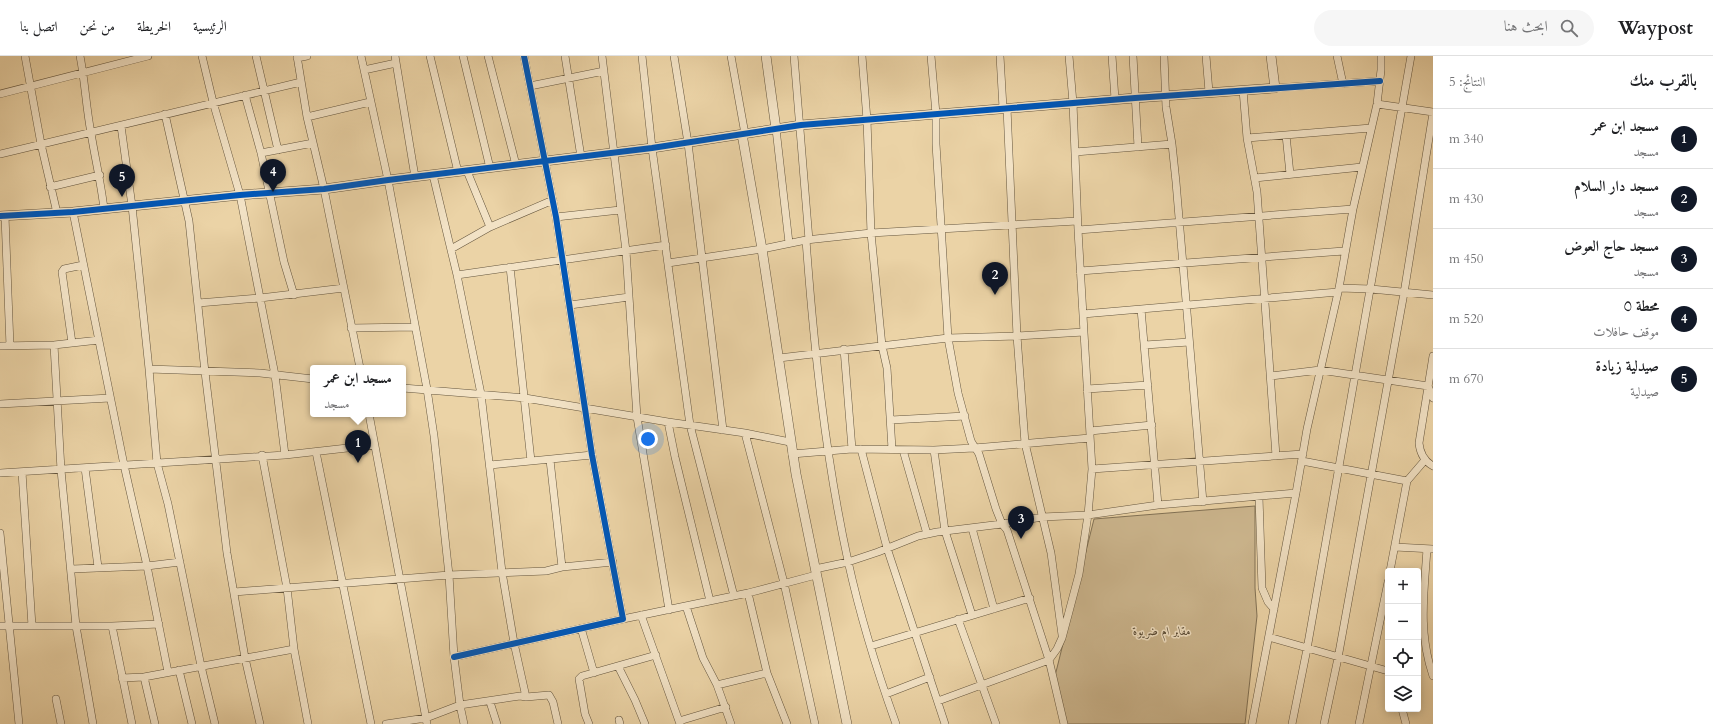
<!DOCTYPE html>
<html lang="ar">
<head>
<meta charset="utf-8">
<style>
  body { margin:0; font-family:Cardo,Amiri,serif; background:#f6f6f6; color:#202124; direction:rtl }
  .controls { position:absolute; right:12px; bottom:12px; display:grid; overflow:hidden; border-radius:4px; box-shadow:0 2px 10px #0003 }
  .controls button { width:36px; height:36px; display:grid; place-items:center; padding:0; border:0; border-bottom:1px solid #e0e0e0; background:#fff; color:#202124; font:20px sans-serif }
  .you { position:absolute; left:648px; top:383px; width:14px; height:14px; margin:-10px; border:3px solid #fff; border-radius:50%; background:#1a73e8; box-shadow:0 0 0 6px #1a73e833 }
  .badge { display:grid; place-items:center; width:26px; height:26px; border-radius:50%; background:#111827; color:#fff; font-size:13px; font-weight:700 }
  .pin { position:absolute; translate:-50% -33px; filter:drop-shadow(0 1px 2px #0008) }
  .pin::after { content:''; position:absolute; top:21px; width:14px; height:12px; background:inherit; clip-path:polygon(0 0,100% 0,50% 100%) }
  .popup { position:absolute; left:310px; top:309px; width:96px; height:52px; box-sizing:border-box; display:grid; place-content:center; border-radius:4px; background:#fff; filter:drop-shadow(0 1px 3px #0005); font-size:13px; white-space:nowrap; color:#757577 }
  .popup b { font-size:15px; color:#202124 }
  .popup::after { content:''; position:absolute; left:50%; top:100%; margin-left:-8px; border:8px solid transparent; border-top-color:#fff }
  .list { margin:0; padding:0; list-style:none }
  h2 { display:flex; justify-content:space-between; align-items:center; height:52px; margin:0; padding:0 16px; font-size:17px }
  h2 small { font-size:13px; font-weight:400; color:#757577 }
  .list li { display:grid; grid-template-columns:26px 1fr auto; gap:12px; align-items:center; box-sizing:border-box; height:60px; padding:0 16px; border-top:1px solid #e0e0e0 }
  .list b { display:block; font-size:15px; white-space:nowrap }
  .list p { margin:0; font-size:13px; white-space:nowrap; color:#757577 }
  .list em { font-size:13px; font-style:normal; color:#757577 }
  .icon { flex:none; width:22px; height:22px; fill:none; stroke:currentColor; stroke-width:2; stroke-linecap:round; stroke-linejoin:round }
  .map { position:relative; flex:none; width:1433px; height:668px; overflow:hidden; direction:ltr }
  header { display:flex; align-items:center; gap:24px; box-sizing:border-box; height:56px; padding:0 20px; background:#fff; border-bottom:1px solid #e0e0e0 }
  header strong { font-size:19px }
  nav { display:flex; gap:22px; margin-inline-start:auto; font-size:14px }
  .search { width:280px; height:36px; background:#f6f6f6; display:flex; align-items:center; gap:10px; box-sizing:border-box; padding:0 14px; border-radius:22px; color:#757577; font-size:15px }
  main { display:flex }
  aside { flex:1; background:#fff }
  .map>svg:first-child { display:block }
  .green { fill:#cdb78f; stroke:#827256 }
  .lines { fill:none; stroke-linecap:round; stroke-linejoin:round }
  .minor-casing { stroke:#65563e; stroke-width:8 }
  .tertiary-casing { stroke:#65563e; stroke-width:10 }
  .minor { stroke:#f2e2c5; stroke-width:7 }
  .tertiary { stroke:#f2e2c5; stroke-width:9 }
  .cycleway-casing { stroke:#f2e2c5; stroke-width:8 }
  .cycleway { stroke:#0057b8; stroke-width:6 }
  .labels { text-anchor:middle; stroke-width:3; stroke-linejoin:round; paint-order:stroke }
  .park-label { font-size:12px; font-style:italic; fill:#564833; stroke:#f2e2c5 }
</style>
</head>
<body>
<header>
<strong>Waypost</strong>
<div class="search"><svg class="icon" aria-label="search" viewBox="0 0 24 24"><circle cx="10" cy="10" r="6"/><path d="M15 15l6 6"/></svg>ابحث هنا</div>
<nav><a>الرئيسية</a><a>الخريطة</a><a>من نحن</a><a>اتصل بنا</a></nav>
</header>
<main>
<aside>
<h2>بالقرب منك<small>النتائج: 5</small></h2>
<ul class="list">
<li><span class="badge">1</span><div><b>مسجد ابن عمر</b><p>مسجد</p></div><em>340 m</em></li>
<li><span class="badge">2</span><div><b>مسجد دار السلام</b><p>مسجد</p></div><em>430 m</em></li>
<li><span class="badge">3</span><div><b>مسجد حاج العوض</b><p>مسجد</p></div><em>450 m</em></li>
<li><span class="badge">4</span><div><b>محطة ٥</b><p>موقف حافلات</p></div><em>520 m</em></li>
<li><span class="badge">5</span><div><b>صيدلية زيادة</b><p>صيدلية</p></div><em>670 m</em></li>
</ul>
</aside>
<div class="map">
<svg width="1433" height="668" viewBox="0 0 1433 668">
  <rect width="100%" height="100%" fill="#ebd3a6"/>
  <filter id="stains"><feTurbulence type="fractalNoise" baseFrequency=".005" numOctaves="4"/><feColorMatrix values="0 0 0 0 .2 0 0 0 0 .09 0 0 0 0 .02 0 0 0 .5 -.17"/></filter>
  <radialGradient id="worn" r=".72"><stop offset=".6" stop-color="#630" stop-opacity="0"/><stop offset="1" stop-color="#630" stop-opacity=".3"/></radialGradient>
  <path class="green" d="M1255 450V532L1257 560 1245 668H1067L1054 624 1094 463Z"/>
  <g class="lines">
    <g class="minor-casing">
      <path id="minor" d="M25 0 41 88 57 157
        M80 0C85 25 86 51 91 77 95 102 101 127 104 153
        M202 0 213 46 240 139 275 319 285 399
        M256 0 278 94
        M297 0 307 61 324 133 360 312
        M361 0 388 124 427 333 434 380 449 519 454 601 460 649 464 668
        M395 0 415 121
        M430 0 458 116
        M463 0 490 112
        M488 0 516 109
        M565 0 581 101
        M602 0 626 195 637 361 669 554
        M642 0 652 92 690 369 734 540
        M674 0 688 87 723 374
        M731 0 745 78
        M794 0 809 184
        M862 0 867 64 871 177 882 290 887 312 892 393
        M931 0 936 58V88L948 282 958 337 971 385 979 398 996 453 1002 468 1007 474 1049 604 1064 668
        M1000 0 1003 52
        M1112 0 1115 43
        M1133 0 1138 91
        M1164 0 1166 51 1172 88 1176 126 1203 446
        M1206 0 1209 36
        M1337 0 1343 28
        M297 2 307 0
        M364 14 396 7
        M530 30 604 15
        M1275 32 1380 25
        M1243 34 1247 82 1257 136 1276 400
        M0 38 148 0
        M245 39 261 97 284 206 294 239
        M1377 48 1433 56
        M1007 52 1017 280 1025 387 1051 497 1062 579
        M165 58 189 165 205 316 227 497 245 602 260 668
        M307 61 370 46
        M121 70 132 150 149 313 157 407 168 448 201 610 215 668
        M776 73 789 187
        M1286 79 1290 118
        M1247 82 1371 72
        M1075 96 1172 88
        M261 97 313 87
        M0 98 301 26
        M467 115 490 171
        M1255 122 1362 111
        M50 131 100 119
        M73 156 124 409 147 510 168 616
        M5 160 10 290
        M556 161 620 154
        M1078 174 1353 153
        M806 184C814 292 825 399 848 505 860 560 877 615 896 668
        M451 193 490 171 553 144
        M668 207 762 193 806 184 871 177 1077 165
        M510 211 531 405
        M1080 215 1344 195
        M457 219 666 189
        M1339 232 1371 233 1433 239
        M198 247 260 242 344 232
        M570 249 629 241
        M1141 253 1158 449
        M1083 258 1338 236
        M351 272 415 271
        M72 287 62 216 64 213 83 209
        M54 289 61 414 76 570 93 668
        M1145 289 1189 286
        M0 290 54 289 99 284
        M844 293 852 393
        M1433 300 1419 387C1420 397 1424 405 1433 410
        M779 302 948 282 1017 280 1084 276
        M149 313 260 317 313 323
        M1271 320 1320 314 1428 330 1433 342
        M403 332 525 342 668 366 745 377 790 386
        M1087 333 1148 329
        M0 348 110 342
        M369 358 427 668
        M891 364 965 360
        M668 366 675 401 710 545
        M1090 375 1152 369
        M745 377 784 527 815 668
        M861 393 887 492 945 668
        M903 394 927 478
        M934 394 945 475 972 559
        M316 396 371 668
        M792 398 852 393 934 394 974 392 1090 382
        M262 399 287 532 294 593 308 668
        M550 404 562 511
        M1302 405 1407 425
        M490 409 592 399
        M85 412 98 511
        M1092 413 1303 398
        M22 416 32 570
        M0 417 285 399 374 389
        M1259 441 1262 532 1268 546 1274 553
        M972 472 994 553
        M0 477 19 668
        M1395 491 1433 493
        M1427 493C1424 538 1418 576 1433 620
        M72 513 147 510 180 506
        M815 513 848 506 878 496 918 480 937 476 1002 468 1042 461 1088 459 1158 449 1296 437
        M1390 515 1407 425 1425 404
        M234 536 449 519 546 515 562 511 613 506
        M748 537 767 617 787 668
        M686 550 703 602 717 629 731 668
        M641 559 680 668
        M623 563 748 537 816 519
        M958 563 996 668
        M0 570H112L159 568
        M112 570 132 668
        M581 572 594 617
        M1269 581 1388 615
        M871 590 1030 542
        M454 601 623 563 592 399 556 161 524 0
        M618 610 635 644 645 668
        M179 614 192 668
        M144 621 155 668
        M122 622 144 621 294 593
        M717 629 767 617
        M886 638 930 621
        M526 641 549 639 553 646 558 668
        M56 643 61 668
        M938 645 1049 604 1057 593 1062 582 1079 518 1088 459 1092 413 1078 174 1073 47 1069 0
        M490 646 497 668
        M1402 653 1406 668
        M619 664 620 668
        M679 665 726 651
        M386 668 426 662 460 649 520 640 526 641 514 587 502 516 481 338 457 219 433 119
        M589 668 585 658 579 623 582 620 656 599
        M1252 668 1296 437 1307 373 1339 232 1353 153 1377 48 1381 14V0
        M1292 668 1307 593 1411 0
        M1324 668 1338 602 1404 237 1433 57
        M1359 668 1388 526"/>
    </g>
    <g class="tertiary-casing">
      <path id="tertiary" d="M766 0 776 73
        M742 78 762 193 796 418 847 668
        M0 160 73 156 240 139 324 133 388 124 652 92 801 69 1135 42 1275 32 1271 0"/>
    </g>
    <use href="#minor" class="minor"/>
    <use href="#tertiary" class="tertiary"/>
    <g class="cycleway-casing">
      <path id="cycleway" d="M0 160 73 156 240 139 324 133 388 124 652 92 801 69 1135 42 1380 25
        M454 601 623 563 592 399 556 161 524 0"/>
    </g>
    <use href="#cycleway" class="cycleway"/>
  </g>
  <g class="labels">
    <g class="park-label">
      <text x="1162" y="579">مقابر ام ضريوة</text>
    </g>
  </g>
  <rect width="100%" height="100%" filter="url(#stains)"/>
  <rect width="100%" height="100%" fill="url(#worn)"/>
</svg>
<div class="controls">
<button>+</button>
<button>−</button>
<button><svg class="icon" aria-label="locate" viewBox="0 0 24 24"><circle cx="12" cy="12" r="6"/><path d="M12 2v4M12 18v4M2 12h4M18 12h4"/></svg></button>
<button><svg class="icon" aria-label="layers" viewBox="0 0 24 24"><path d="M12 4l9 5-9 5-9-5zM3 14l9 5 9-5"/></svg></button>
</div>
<div class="you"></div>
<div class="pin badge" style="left:358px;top:407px">1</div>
<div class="popup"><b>مسجد ابن عمر</b>مسجد</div>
<div class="pin badge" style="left:995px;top:239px">2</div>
<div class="pin badge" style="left:1021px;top:483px">3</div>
<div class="pin badge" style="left:273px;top:136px">4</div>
<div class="pin badge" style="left:122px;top:141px">5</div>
</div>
</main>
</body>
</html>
